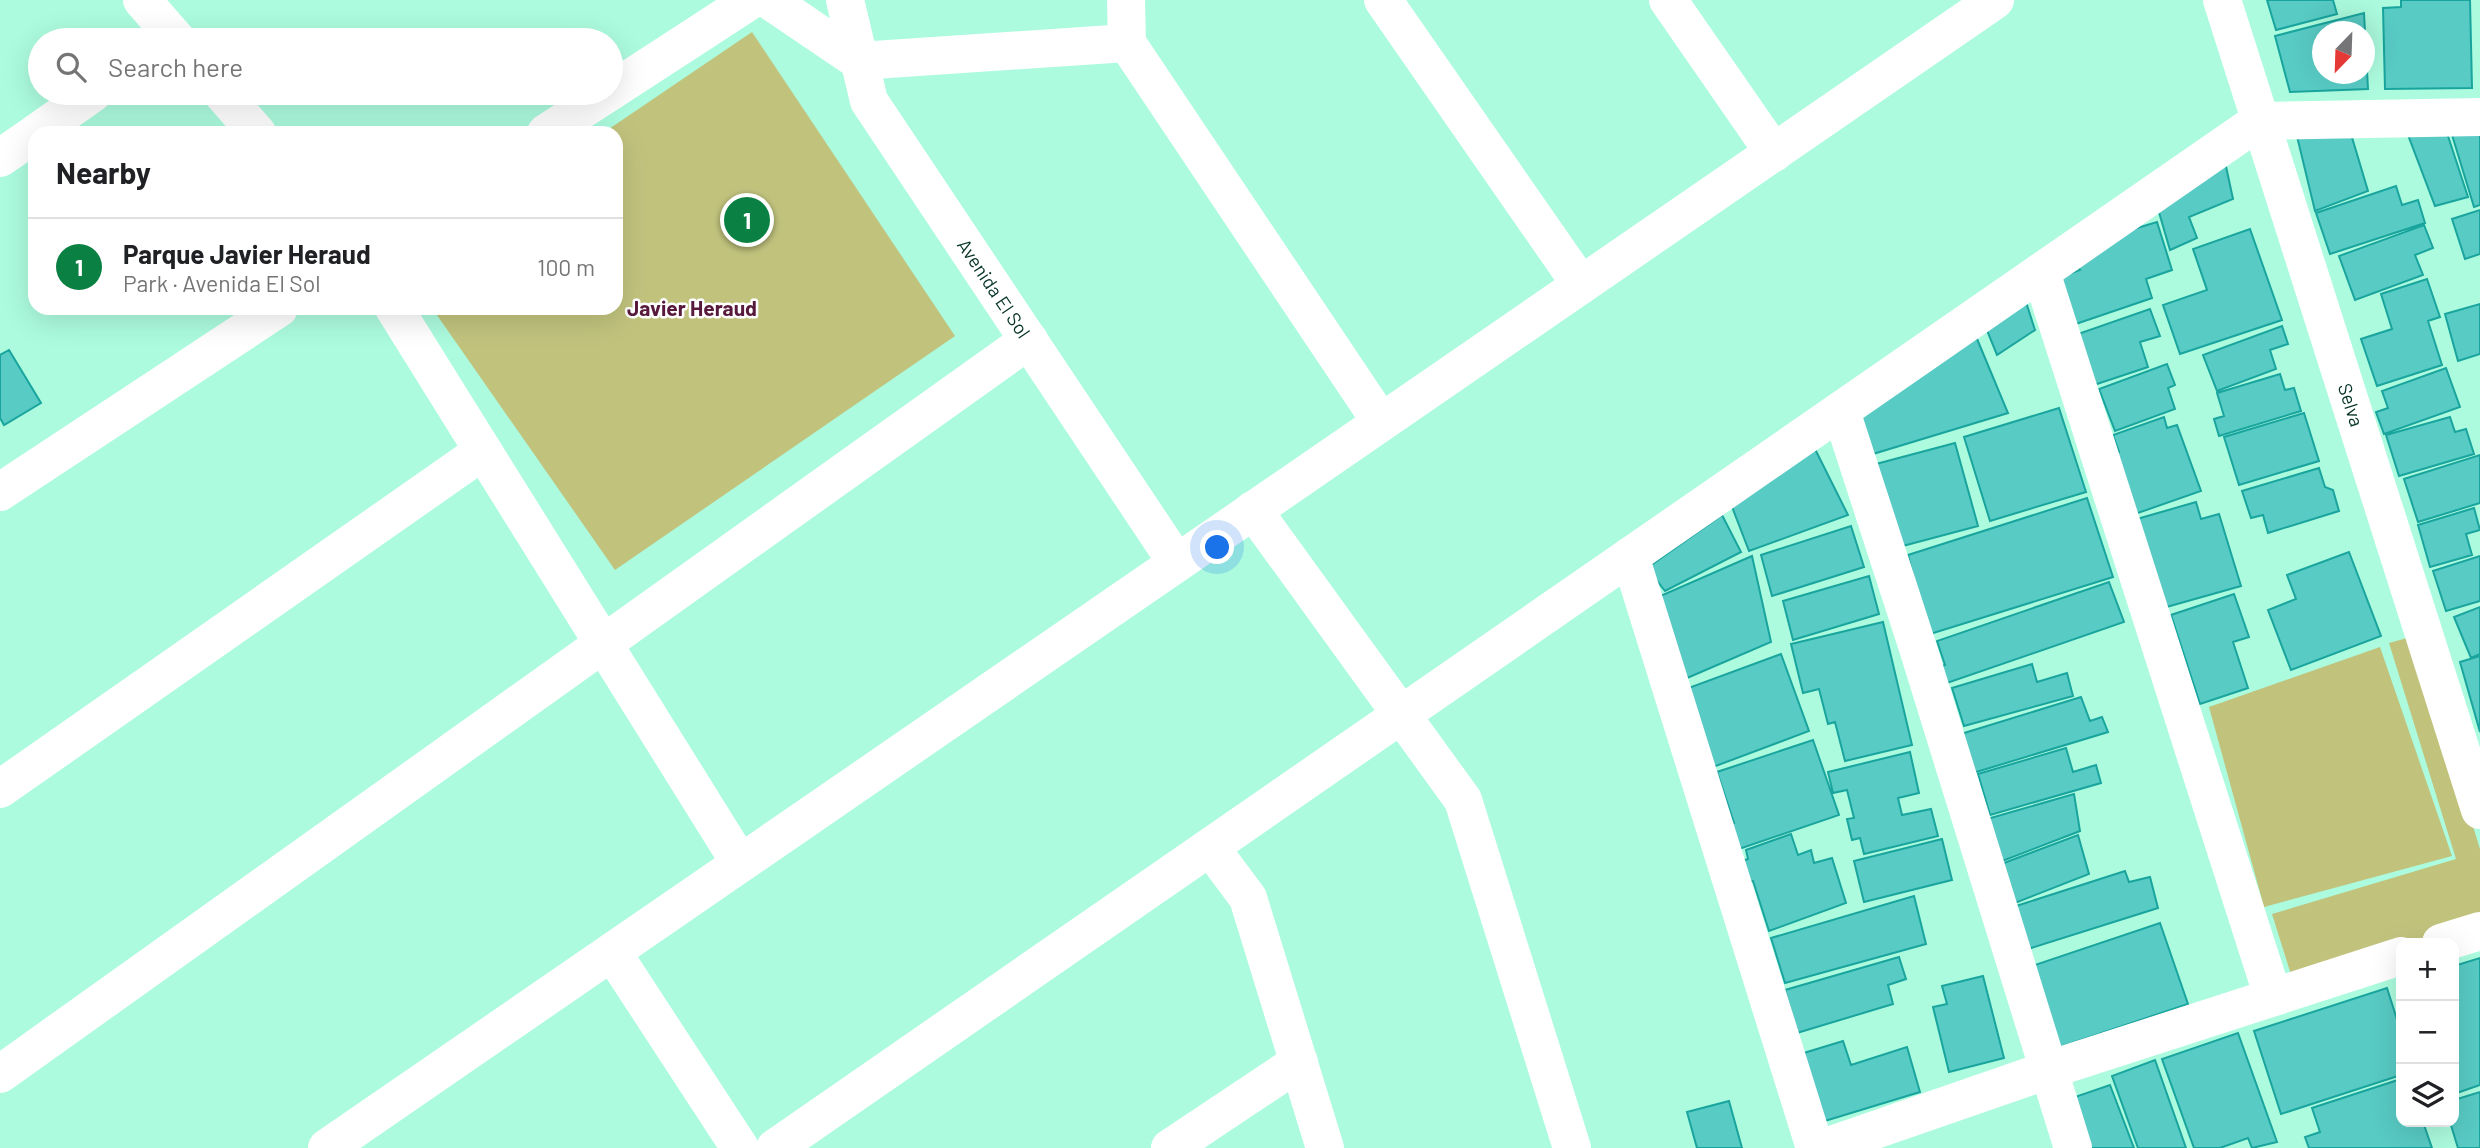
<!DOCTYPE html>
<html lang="en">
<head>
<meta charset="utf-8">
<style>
  body { margin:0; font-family:Barlow,sans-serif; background:#f2f2f2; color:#202124 }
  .controls { position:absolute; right:21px; bottom:21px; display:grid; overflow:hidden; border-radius:14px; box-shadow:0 7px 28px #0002 }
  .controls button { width:63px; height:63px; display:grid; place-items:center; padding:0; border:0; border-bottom:2px solid #e0e0e0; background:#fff; color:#202124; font:35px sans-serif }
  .compass { position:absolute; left:2312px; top:21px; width:63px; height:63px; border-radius:50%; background:#fff; box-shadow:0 7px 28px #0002; rotate:203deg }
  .you { position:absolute; left:1218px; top:548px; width:24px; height:24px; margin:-18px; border:5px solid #fff; border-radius:50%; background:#1a73e8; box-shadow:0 0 0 10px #1a73e833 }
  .badge { display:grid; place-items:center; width:46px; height:46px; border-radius:50%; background:#0b8043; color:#fff; font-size:23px; font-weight:700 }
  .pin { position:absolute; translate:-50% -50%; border:4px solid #fff; box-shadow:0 2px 7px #0006 }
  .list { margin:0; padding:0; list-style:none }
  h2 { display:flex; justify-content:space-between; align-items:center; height:91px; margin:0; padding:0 28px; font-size:30px }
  h2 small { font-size:23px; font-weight:400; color:#757577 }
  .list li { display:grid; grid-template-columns:46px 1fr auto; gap:21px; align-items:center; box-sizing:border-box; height:98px; padding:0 28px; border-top:2px solid #e0e0e0 }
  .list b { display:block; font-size:26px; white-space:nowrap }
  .list p { margin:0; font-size:23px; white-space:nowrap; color:#757577 }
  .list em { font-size:23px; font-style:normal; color:#757577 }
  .icon { flex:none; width:38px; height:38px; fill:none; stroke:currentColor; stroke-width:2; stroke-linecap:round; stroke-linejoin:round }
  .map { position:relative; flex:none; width:2480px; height:1148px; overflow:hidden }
  .search { position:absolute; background:#fff; box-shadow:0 7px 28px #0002; left:28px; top:28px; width:595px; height:77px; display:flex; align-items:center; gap:18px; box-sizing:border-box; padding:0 24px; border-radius:38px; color:#757577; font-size:26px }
  .panel { position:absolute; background:#fff; box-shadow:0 7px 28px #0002; left:28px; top:126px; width:595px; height:189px; border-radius:21px }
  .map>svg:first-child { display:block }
  .green { fill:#c1c37d }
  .building { fill:#58cbc4; stroke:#19a59e; stroke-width:2; fill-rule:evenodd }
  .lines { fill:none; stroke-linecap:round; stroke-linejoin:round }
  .minor { stroke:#fff; stroke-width:38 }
  .labels { text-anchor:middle; stroke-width:5; stroke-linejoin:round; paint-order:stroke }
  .street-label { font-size:19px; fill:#043326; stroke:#fff }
  .neighbourhood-label { font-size:21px; font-weight:bold; fill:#581a3c; stroke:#fff }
</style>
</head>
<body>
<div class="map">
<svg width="2480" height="1148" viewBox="0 0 2480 1148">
  <rect width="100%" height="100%" fill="#acfbde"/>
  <path class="green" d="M752 32 955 336 615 570 432 308H616V133H603Z
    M2414 636 2480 849V925L2420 943H2401L2293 981 2272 914 2456 859 2389 643Z
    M2380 647 2452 856 2264 907 2209 707Z"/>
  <path class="building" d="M2267 0H2333L2337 14 2276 30Z
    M2401 0H2470L2472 88 2385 89 2383 8 2401 7Z
    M2364 13 2368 89 2290 92 2275 36ZM2322 32H2364V74H2322Z
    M2480 123V205L2474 207 2449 125Z
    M2348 124 2368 191 2315 211 2295 128Z
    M2405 127H2445L2468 197 2435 206Z
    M2224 157 2233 199 2189 217 2197 238 2170 250 2156 202Z
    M2396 186 2402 205 2418 200 2425 223 2330 254 2316 213Z
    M2480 210V254L2465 259 2452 219Z
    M2157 222 2172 270 2146 279 2152 298 2073 325 2057 278 2080 270 2076 262 2090 242Z
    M2424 225 2433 248 2415 255 2423 275 2355 300 2339 256Z
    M2250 229 2282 320 2180 354 2163 305 2207 290 2193 249Z
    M2427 279 2440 317 2428 321 2442 365 2377 386 2361 339 2392 329 2381 294Z
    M2026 302 2035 330 1997 355 1986 328Z
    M2480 304V354L2458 361 2445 314Z
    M2150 309 2160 336 2140 342 2148 367 2094 385 2075 335Z
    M2282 326 2288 344 2270 350 2276 369 2217 391 2203 355Z
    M1975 334 2008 413 1873 454 1853 411Z
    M9 350 41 403 4 425 0 418V355Z
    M2167 364 2175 385 2168 388 2175 409 2115 431 2099 389Z
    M2446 368 2460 407 2384 434 2376 412 2388 408 2382 391Z
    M2280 374 2285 390 2294 388 2301 411 2219 436 2214 419 2224 416 2217 393Z
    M2059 408 2086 492 1990 521 1964 437Z
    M2304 413 2319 461 2239 485 2224 437Z
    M2164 417 2167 428 2177 425 2201 491 2132 515 2111 455 2119 452 2113 435Z
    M2450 417 2455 432 2466 429 2474 454 2399 476 2386 435Z
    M1955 443 1978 526 1899 547 1876 464Z
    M1814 447 1848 515 1749 551 1729 499Z
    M2480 455V503L2418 522 2404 479Z
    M2319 468 2325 487 2333 490 2339 511 2268 533 2263 515 2251 518 2242 491Z
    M2087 498 2113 577 1927 635 1908 555Z
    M2196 502 2201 519 2219 514 2241 586 2163 608 2137 519Z
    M2474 508 2480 530 2466 534 2472 555 2430 567 2418 525Z
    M1722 515 1741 552 1665 591 1647 568Z
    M1851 526 1864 567 1772 596 1761 555Z
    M2349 552 2381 636 2291 670 2268 610 2296 599 2287 575Z
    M1752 556 1771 642 1680 681 1658 597Z
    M2480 556V601L2446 611 2433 571Z
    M1869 576 1879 614 1793 640 1783 601Z
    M2109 582 2124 622 1944 684 1938 667 1945 665 1937 641Z
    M2234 594 2249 637 2233 642 2248 688 2200 704 2171 615Z
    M2480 607V654L2471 658 2454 617Z
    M1883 622 1912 745 1845 761 1835 722 1828 724 1819 689 1803 693 1791 644Z
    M1781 654 1809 731 1705 770 1683 690Z
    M2480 656V732L2460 662Z
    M2032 664 2037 682 2067 673 2073 696 1964 726 1952 688Z
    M2081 697 2090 721 2102 717 2108 732 1973 773 1961 734Z
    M1813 740 1839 815 1739 849 1730 824 1734 823 1717 772Z
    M2066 748 2073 772 2096 765 2101 783 1990 815 1978 774Z
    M1910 752 1919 793 1898 798 1902 815 1931 809 1938 836 1864 854 1860 838 1852 840 1847 819 1854 818 1847 790 1833 793 1828 772Z
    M2074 794 2080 831 1992 865 1977 822Z
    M1791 834 1798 855 1811 850 1814 863 1832 858 1846 903 1769 931 1753 881 1740 886 1733 864 1748 859 1746 850Z
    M2078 835 2089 874 2002 908 2004 863Z
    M1942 839 1952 880 1864 902 1854 861Z
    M2125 871 2129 882 2150 877 2158 908 2025 950 2010 908Z
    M1914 896 1926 944 1785 983 1771 938Z
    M2160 923 2188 1004 2057 1048 2020 970Z
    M1899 957 1906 979 1888 985 1893 1004 1797 1033 1785 990Z
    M2480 958V1085L2454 1094V966Z
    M1983 976 2004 1058 1949 1072 1933 1007 1947 1004 1942 986Z
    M2387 988 2401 1032V1075L2281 1114 2254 1031Z
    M2238 1033 2277 1142 2252 1148 2248 1138 2220 1148H2194L2162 1059Z
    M1843 1041 1851 1065 1907 1047 1920 1092 1815 1124 1794 1056Z
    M2155 1060 2186 1148H2138L2112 1076Z
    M2401 1079V1122H2423L2432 1148H2309L2305 1137 2320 1132 2312 1108Z
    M2110 1085 2134 1148H2090L2072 1098Z
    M2480 1092V1148H2458L2450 1122H2454V1100Z
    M1729 1101 1742 1148H1697L1687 1112Z"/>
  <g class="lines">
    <g class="minor">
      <path d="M142 0 177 40"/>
      <path d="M769 0 859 61 1127 43"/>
      <path id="s1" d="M845 0 869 101 1177 563"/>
      <path d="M1126 0 1127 43 1381 422"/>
      <path d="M1383 0 1581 285"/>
      <path d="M1668 0 1774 153"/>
      <path id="s2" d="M2222 0 2480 810"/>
      <path d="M611 91 751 0"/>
      <path d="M222 93 257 133"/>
      <path d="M36 133 93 93"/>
      <path d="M546 133 608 93"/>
      <path d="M0 158 35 134"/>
      <path d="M2041 272 2273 997"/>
      <path d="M394 308 740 863"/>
      <path d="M1841 411 1917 645 2073 1148"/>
      <path d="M0 492 279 308"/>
      <path d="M1253 510 1463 800 1572 1148"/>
      <path d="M1630 556 1815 1148"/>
      <path d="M0 789 483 451"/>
      <path d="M1210 847 1248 898 1325 1148"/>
      <path d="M2441 943 2480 931"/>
      <path d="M612 952 740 1148"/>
      <path d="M0 1074 1029 340"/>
      <path d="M327 1148 1995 0"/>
      <path d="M775 1148 2259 121 2480 117"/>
      <path d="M1170 1148 1299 1062"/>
      <path d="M1823 1148 2048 1070 2401 956"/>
    </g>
  </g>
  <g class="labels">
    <g class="street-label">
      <text dy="7" stroke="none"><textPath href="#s1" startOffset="329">Avenida El Sol</textPath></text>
      <text dy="7" stroke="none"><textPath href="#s2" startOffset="425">Selva</textPath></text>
    </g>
    <g class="neighbourhood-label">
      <text x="692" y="316">Javier Heraud</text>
    </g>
  </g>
</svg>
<div class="controls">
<button>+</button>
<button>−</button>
<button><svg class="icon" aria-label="layers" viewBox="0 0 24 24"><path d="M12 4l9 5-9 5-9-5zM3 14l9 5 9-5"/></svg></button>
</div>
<svg class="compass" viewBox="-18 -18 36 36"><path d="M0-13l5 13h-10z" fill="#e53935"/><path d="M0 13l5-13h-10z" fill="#757577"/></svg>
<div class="you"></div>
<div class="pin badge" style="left:747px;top:220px">1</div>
<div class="search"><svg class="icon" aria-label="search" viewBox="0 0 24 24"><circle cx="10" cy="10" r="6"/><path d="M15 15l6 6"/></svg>Search here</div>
<section class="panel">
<h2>Nearby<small></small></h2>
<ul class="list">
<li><span class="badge">1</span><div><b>Parque Javier Heraud</b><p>Park · Avenida El Sol</p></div><em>100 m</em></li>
</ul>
</section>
</div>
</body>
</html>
